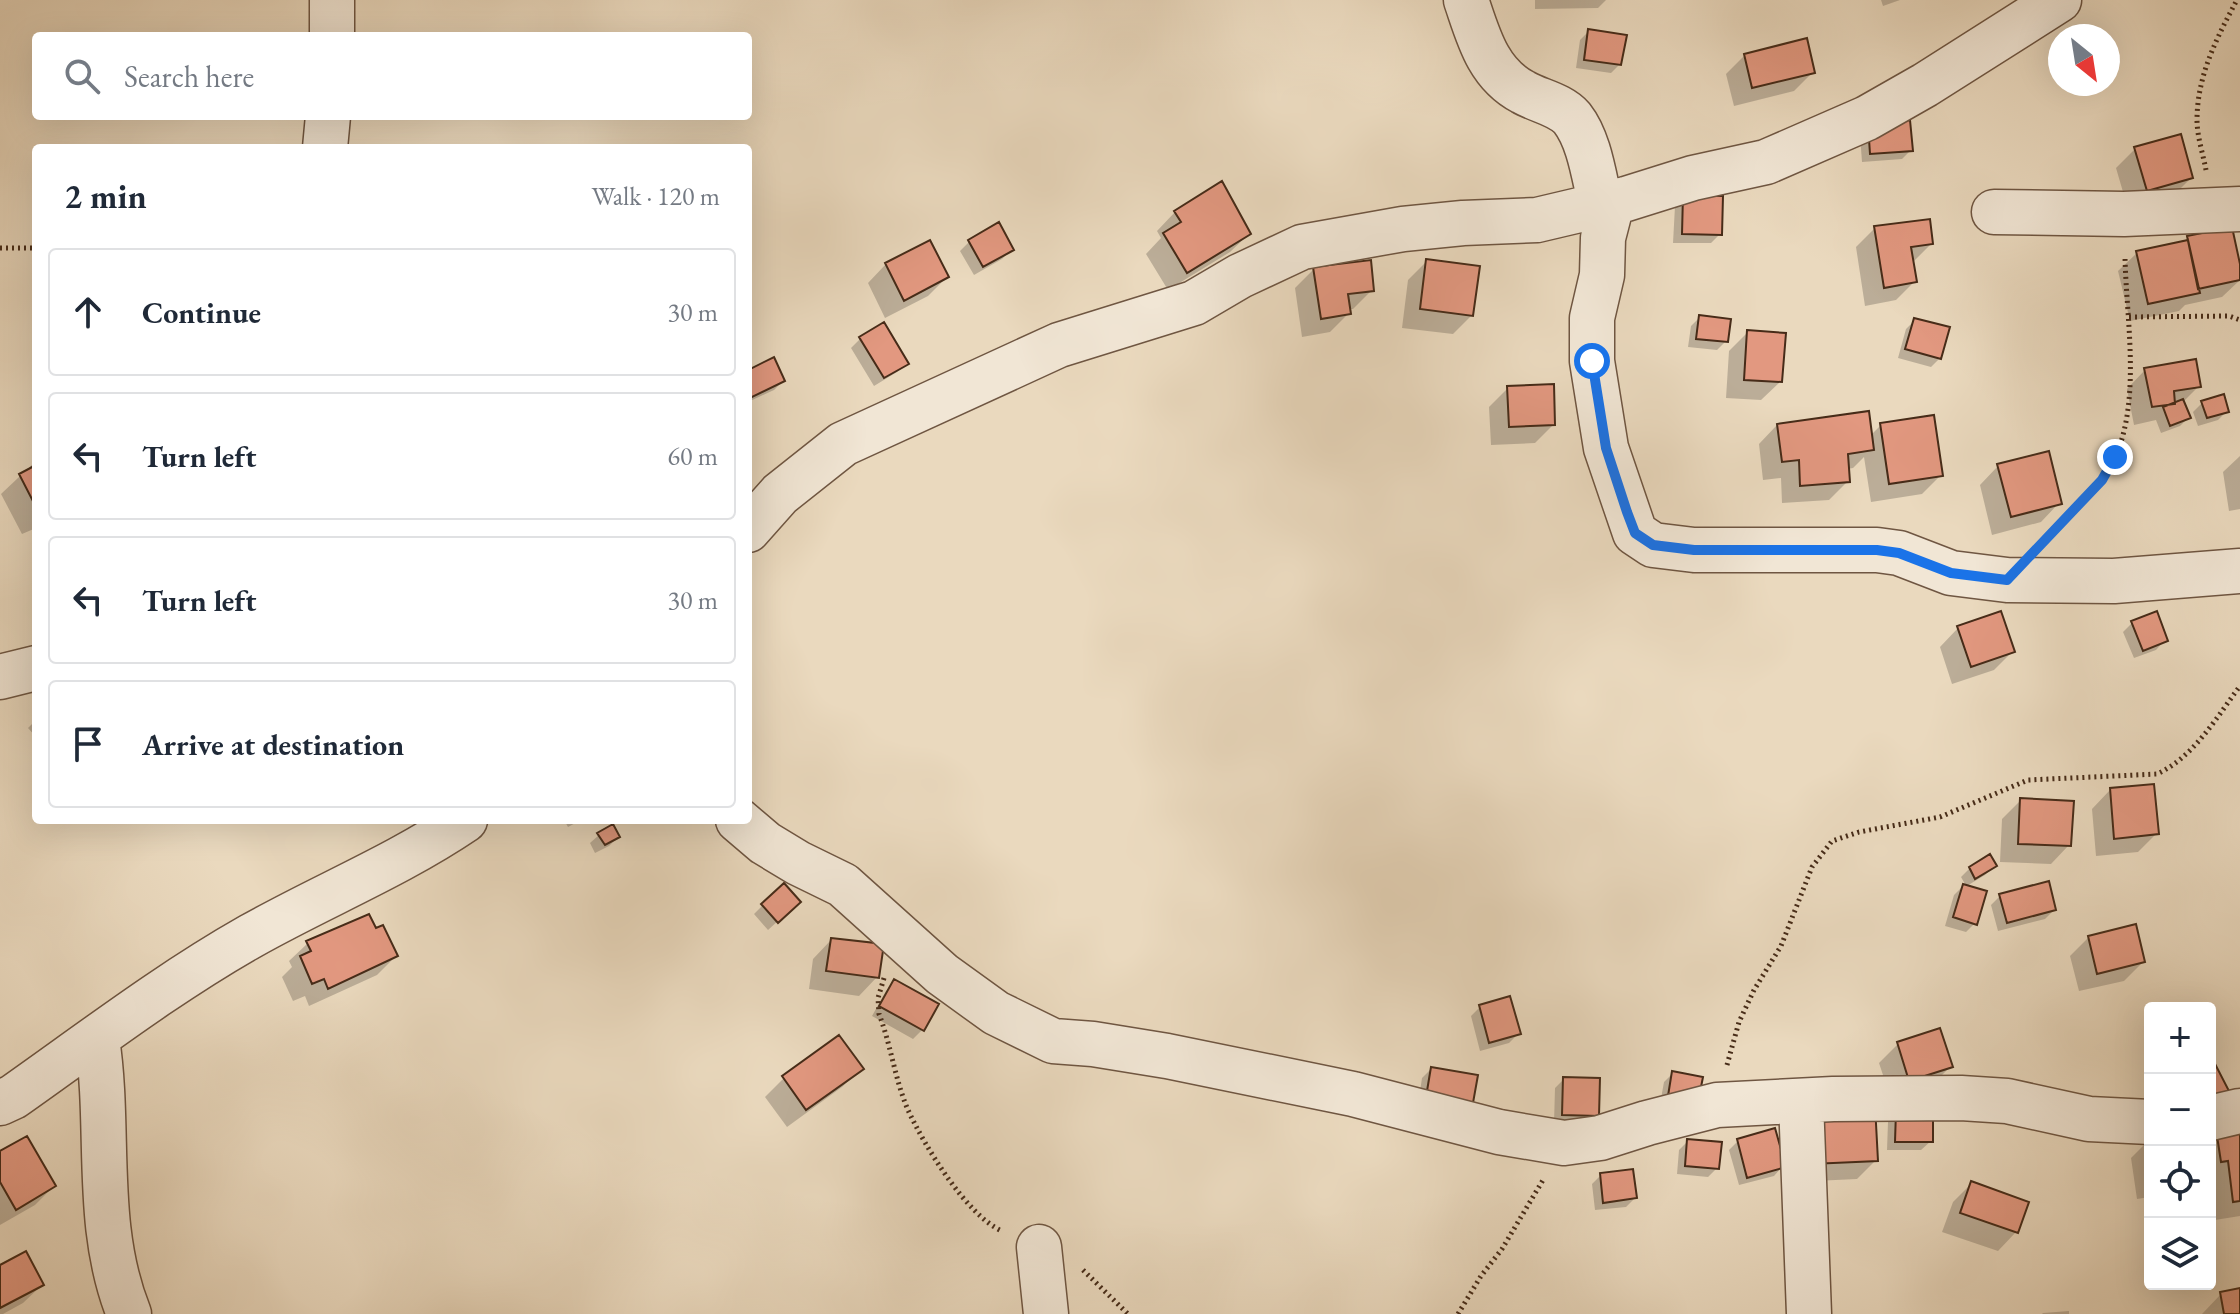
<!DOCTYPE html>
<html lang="en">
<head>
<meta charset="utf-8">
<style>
  body { margin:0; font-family:"EB Garamond",serif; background:#f6f6f7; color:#1f2937 }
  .controls { position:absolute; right:24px; bottom:24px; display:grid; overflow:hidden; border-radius:8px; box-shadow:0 8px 32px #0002 }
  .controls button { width:72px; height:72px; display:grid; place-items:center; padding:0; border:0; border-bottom:2px solid #e0e1e3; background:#fff; color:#1f2937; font:40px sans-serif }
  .compass { position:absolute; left:2048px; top:24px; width:72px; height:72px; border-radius:50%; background:#fff; box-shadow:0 8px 32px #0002; rotate:150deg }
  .stop { position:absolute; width:24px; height:24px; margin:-18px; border:6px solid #1a73e8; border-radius:50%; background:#fff }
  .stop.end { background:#1a73e8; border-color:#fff; box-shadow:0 2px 8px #0008 }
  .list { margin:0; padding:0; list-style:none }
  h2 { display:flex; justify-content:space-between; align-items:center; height:104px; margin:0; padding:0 32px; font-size:34px }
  h2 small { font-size:26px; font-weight:400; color:#747a83 }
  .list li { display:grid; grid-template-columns:52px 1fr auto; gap:24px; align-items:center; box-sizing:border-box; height:128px; margin:0 16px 16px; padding:0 16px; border:2px solid #e0e1e3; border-radius:8px }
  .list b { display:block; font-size:30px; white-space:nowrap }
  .list em { font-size:26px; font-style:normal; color:#747a83 }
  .icon { flex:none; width:44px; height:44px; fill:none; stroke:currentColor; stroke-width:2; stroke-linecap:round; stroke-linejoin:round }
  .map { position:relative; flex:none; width:2240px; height:1314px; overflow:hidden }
  .search { position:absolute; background:#fff; box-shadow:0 8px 32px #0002; left:32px; top:32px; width:720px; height:88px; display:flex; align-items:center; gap:20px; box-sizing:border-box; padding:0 28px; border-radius:8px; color:#747a83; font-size:30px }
  .panel { position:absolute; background:#fff; box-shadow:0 8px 32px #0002; left:32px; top:144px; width:720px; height:680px; border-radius:8px }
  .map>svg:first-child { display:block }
  .shadow { fill:#0003 }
  .building { fill:#e29880; stroke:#462b18; stroke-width:2 }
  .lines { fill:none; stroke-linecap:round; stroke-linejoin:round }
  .minor-casing { stroke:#6f5642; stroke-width:47 }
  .path { stroke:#462b18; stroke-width:5; stroke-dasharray:2 4; stroke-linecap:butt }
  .minor { stroke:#f1e6d5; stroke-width:44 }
  .route { stroke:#1a73e8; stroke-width:10 }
</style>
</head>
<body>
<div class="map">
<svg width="2240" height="1314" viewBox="0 0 2240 1314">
  <rect width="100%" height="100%" fill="#ead9be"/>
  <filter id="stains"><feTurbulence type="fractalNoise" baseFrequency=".0025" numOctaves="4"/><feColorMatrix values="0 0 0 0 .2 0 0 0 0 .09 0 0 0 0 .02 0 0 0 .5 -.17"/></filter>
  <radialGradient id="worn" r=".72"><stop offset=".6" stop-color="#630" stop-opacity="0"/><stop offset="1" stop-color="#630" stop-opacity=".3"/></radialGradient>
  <path class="shadow" d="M1535 0H1606L1598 8 1535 9Z
    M1881 0H1900L1883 6Z
    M1589 31 1620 64 1611 73 1576 68 1580 40Z
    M1745 55 1813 72 1794 91 1734 106 1726 74Z
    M1860 135 1911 150 1902 159 1862 162Z
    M2135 149 2191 178 2172 197 2128 209 2116 168Z
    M1684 197 1720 234 1711 243H1673L1675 206Z
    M1175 212 1249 234 1230 252 1168 290 1146 254 1161 238 1157 231Z
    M1875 228 1931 244 1912 263 1915 281 1896 300 1865 306 1856 247Z
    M969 242 1011 250 1002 259 974 275 960 251Z
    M2137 253 2240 273V280L2222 297 2185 305 2179 311 2130 321 2118 271Z
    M1427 261 1472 315 1453 334 1402 328 1408 280Z
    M886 264 947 277 928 296 885 318 868 283Z
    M1314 269 1372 290 1353 309H1349V313L1330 332 1302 337 1295 288Z
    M1700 317 1726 341 1717 350 1688 347 1691 326Z
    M1915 320 1940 358 1931 367 1898 358 1906 329Z
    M1748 332 1780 382 1761 400 1726 398 1729 351Z
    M860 339 906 363 897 372 874 386 851 348Z
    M2145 370 2199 386 2183 402 2189 417 2180 426 2161 433 2156 420 2134 425 2127 389Z
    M748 372 783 381 774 390 748 402Z
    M1508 388 1553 425 1535 443 1491 445 1489 407Z
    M2202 403 2227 411 2218 420 2198 426 2193 412Z
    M1777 425 1870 436 1881 425 1941 475 1922 494 1871 502 1864 457 1853 468 1847 469 1848 481 1829 500 1782 503 1781 478 1763 480 1759 444Z
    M2240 456V509L2229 511 2223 472Z
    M36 461V528L22 534 1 494Z
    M1998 466 2059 503 2041 522 1992 535 1980 485Z
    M2132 623 2165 640 2156 650 2134 658 2123 632Z
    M1958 628 2013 651 1994 670 1952 684 1940 647Z
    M36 720V737L28 728Z
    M2110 790 2156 834 2138 852 2096 856 2092 809Z
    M2021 800 2069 845 2051 864 2000 862 2002 819Z
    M564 820H581L568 827Z
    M599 835 618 837 609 846 595 853 590 843Z
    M1994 866 1985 875 1965 887 1975 923 1966 932 1945 926 1954 895 1965 884 1961 877 1970 868Z
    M2000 896 2054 910 2045 919 1998 931 1991 905Z
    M763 905 790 910 768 930 754 914Z
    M2089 937 2143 962 2124 981 2079 991 2070 956Z
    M831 940 877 977 859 996 809 989 813 959Z
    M308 943 396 956 377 975 309 1006 305 996 293 1001 282 977 292 967 289 961Z
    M895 982 936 1005 922 1030 913 1039 872 1016 886 991Z
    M1480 1007 1518 1034 1509 1043 1480 1051 1471 1016Z
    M1898 1044 1951 1066 1932 1085 1891 1099 1879 1063Z
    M861 1069 842 1087 787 1127 765 1097 784 1078Z
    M1431 1069 1476 1077 1418 1105 1422 1078Z
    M1673 1073 1701 1078 1660 1104 1664 1082Z
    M1564 1079 1597 1115 1588 1124 1554 1123 1555 1088Z
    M1897 1113 1931 1141 1921 1150H1887L1888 1122Z
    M1791 1129 1876 1160 1857 1179 1793 1182Z
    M2240 1132V1216L2215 1220 2210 1182V1146L2218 1138Z
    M2150 1139V1197L2137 1199 2131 1158Z
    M1688 1141 1717 1168 1708 1177 1677 1174 1679 1150Z
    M1738 1141 1783 1166 1774 1176 1739 1185 1729 1150Z
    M0 1154 54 1186 35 1205 0 1225Z
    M1601 1175 1635 1198 1626 1207 1595 1210 1592 1184Z
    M1972 1183 2016 1232 1998 1251 1942 1232 1953 1202Z
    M0 1267 42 1285 23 1303 3 1314H0Z
    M2240 1291V1314H2202L2221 1294Z
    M2069 1311V1314H2042L2043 1313Z"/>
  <path class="building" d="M1588 29 1627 35 1621 65 1584 60Z
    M1807 38 1815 73 1752 88 1744 54Z
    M1910 120 1913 151 1870 154 1868 124Z
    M2181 134 2193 178 2147 191 2134 147Z
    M1222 181 1251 234 1187 273 1163 233 1181 222 1174 211Z
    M1683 195 1723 196 1722 235 1682 234Z
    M1930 219 1933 244 1911 247 1917 282 1884 288 1874 226Z
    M999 222 1014 250 983 267 968 240Z
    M2232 227 2240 264V280L2198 289 2187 236Z
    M930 240 949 277 904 301 885 263Z
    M2188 240 2200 293 2148 304 2136 251Z
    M1426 259 1480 266 1473 316 1420 309Z
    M1371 260 1374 291 1348 294 1351 314 1321 319 1313 267Z
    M1699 315 1731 319 1728 342 1696 339Z
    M1914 318 1950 327 1941 359 1905 349Z
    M884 322 909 364 884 378 859 337Z
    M1747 330 1786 333 1782 382 1744 380Z
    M774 357 785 381 748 399V370Z
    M2196 359 2201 387 2174 391 2175 404 2152 407 2144 368Z
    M1554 384 1555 425 1509 427 1507 386Z
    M2224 394 2229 412 2207 418 2201 401Z
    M2183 399 2191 418 2170 426 2163 407Z
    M1869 411 1874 450 1848 454 1850 482 1800 486 1799 460 1782 462 1777 424Z
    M1934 415 1943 476 1889 484 1880 423Z
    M2049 451 2062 504 2011 517 1997 464Z
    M36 465V507L19 474Z
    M2001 611 2015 652 1971 667 1957 626Z
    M2157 611 2168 641 2143 651 2131 621Z
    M2154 784 2159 834 2114 839 2110 788Z
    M2020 798 2074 801 2071 846 2018 844Z
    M613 824 620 837 605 845 597 833Z
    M1990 854 1997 866 1975 879 1969 867Z
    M2049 881 2056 910 2007 923 1999 894Z
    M784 883 801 902 778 923 761 904Z
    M1963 884 1987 891 1977 925 1953 917Z
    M369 914 376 928 383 925 398 956 328 989 324 979 312 984 300 956 311 951 306 941Z
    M2136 924 2145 962 2097 974 2088 936Z
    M831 938 884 944 879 978 826 971Z
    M894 979 939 1004 924 1031 879 1006Z
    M1510 996 1521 1034 1489 1043 1479 1005Z
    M1940 1028 1953 1067 1909 1081 1897 1042Z
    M839 1035 864 1069 806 1110 782 1076Z
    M2213 1060 2229 1091 2210 1101V1061Z
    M1431 1067 1478 1075 1473 1103 1426 1097Z
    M1672 1071 1703 1077 1698 1102 1668 1096Z
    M1563 1077 1600 1078 1599 1116 1562 1115Z
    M1875 1105 1878 1161 1811 1164 1809 1108Z
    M1896 1111 1933 1112V1142H1895Z
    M1775 1128 1786 1167 1747 1178 1737 1139Z
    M2240 1130V1201L2233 1202 2228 1161 2221 1162 2217 1136Z
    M27 1136 56 1186 16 1210 0 1182V1151Z
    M1687 1139 1722 1142 1719 1169 1685 1166Z
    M1633 1169 1637 1198 1603 1203 1600 1173Z
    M1971 1181 2029 1202 2018 1233 1960 1213Z
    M26 1251 44 1285 0 1308V1265Z
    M2240 1288V1314H2224L2220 1292Z"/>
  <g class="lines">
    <g class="minor-casing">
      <path id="minor" d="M1466 0C1478 35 1487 73 1523 92 1538 101 1560 104 1572 118 1590 141 1594 178 1601 206
        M332 36V0
        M325 148 328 116
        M1612 203 1603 238 1602 275 1592 318V361L1606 448 1635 533 1653 545 1694 550H1877L1899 553 1951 573 2007 580 2114 581 2240 571
        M1994 212 2124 214 2240 209
        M748 530 780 494 843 444 1059 345 1194 303 1240 276 1302 247 1403 229 1463 223 1537 220 1626 199 1693 178 1766 162 1867 118 1925 85 2059 0
        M0 677 36 668
        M738 820 765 843 798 863 843 885 942 974 996 1013 1053 1041 1093 1044 1167 1056 1353 1094 1499 1132 1564 1143 1600 1138 1647 1123 1717 1105 1833 1099 1961 1098 2007 1101 2089 1119 2150 1122
        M97 1039C111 1130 93 1225 129 1314
        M1801 1101 1809 1314
        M0 1103 13 1097C91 1042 168 983 251 936 322 896 397 866 465 820
        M2210 1118 2240 1111
        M1039 1247 1046 1314"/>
    </g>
    <path class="path" d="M2206 170C2203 154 2197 136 2197 120 2197 76 2217 37 2237 0
      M0 248H36
      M2129 317 2229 316 2240 320
      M2046 539C2065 520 2087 501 2102 480 2146 421 2126 325 2125 256
      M884 978 878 998 879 1014C891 1045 895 1080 908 1110 924 1145 967 1216 1002 1231
      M1727 1065 1739 1022 1754 990 1781 946 1812 867 1832 841 1859 832 1940 817 2028 780 2157 774C2194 757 2216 718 2240 686
      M1083 1270 1128 1314
      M1458 1314 1481 1276 1502 1249 1543 1180"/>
    <use href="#minor" class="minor"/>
  </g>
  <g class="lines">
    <path class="route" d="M1592 361 1606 448 1627 512 1635 533 1653 545 1694 550H1877L1899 553 1951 573 2007 580 2102 480 2115 457"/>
  </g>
  <rect width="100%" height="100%" filter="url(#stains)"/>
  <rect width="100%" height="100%" fill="url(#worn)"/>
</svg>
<div class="controls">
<button>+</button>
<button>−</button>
<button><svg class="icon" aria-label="locate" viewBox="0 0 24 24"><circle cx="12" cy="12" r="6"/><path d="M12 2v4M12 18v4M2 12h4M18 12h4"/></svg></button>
<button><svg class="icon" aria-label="layers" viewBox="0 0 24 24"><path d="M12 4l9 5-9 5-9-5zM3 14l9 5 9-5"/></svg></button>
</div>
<svg class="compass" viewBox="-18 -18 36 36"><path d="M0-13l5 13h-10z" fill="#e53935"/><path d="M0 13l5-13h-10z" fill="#747a83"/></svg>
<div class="stop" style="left:1592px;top:361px"></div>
<div class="stop end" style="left:2115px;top:457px"></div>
<div class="search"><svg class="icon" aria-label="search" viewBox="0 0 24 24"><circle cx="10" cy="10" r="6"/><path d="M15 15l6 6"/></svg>Search here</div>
<section class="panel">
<h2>2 min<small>Walk · 120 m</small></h2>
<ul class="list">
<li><svg class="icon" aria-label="ahead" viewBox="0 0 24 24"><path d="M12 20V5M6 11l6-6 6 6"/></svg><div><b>Continue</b></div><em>30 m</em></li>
<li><svg class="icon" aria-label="left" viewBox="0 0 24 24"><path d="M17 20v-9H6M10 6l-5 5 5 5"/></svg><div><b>Turn left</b></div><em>60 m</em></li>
<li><svg class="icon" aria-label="left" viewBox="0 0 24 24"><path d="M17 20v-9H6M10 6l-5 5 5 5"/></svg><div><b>Turn left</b></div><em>30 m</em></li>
<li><svg class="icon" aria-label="arrive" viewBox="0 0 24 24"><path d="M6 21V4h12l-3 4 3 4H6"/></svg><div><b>Arrive at destination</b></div></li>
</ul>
</section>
</div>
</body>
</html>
